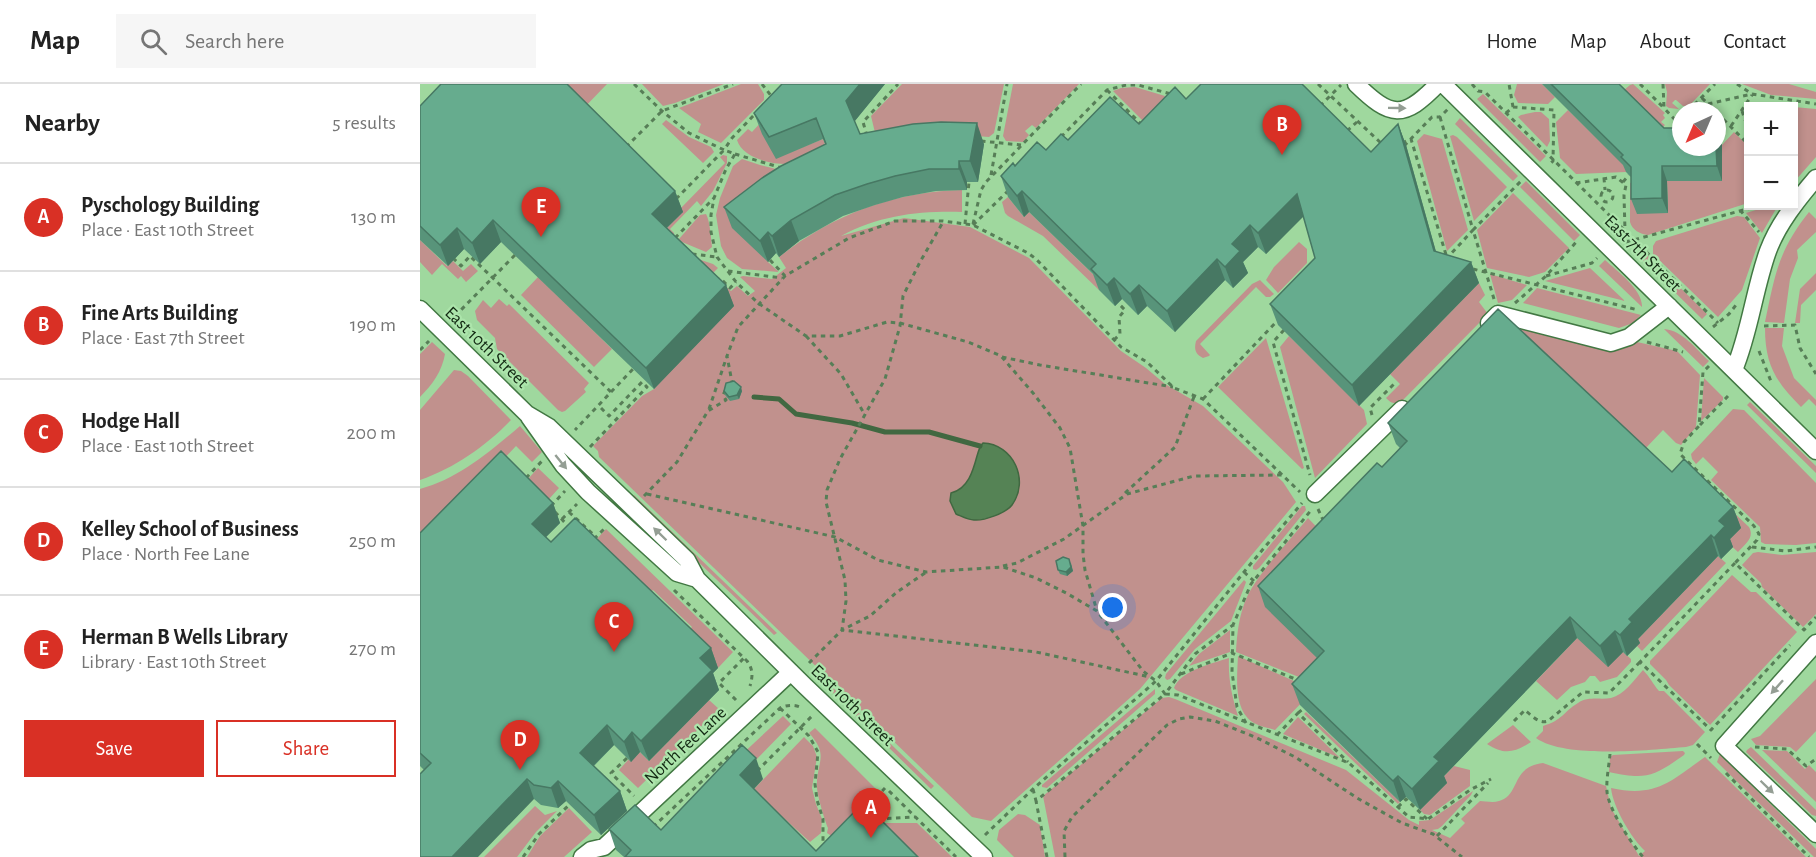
<!DOCTYPE html>
<html lang="en">
<head>
<meta charset="utf-8">
<style>
  body { margin:0; font-family:"Alegreya Sans",sans-serif; background:#f6f6f6; color:#222 }
  .controls { position:absolute; right:18px; top:18px; display:grid; overflow:hidden; border-radius:0px; box-shadow:0 3px 9px #0003 }
  .controls button { width:54px; height:54px; display:grid; place-items:center; padding:0; border:0; border-bottom:2px solid #e0e0e0; background:#fff; color:#222; font:30px sans-serif }
  .compass { position:absolute; left:1252px; top:18px; width:54px; height:54px; border-radius:50%; background:#fff; box-shadow:0 3px 9px #0003; rotate:224deg }
  .you { position:absolute; left:693px; top:524px; width:21px; height:21px; margin:-15px; border:4px solid #fff; border-radius:50%; background:#1a73e8; box-shadow:0 0 0 9px #1a73e833 }
  .badge { display:grid; place-items:center; width:39px; height:39px; border-radius:50%; background:#d93025; color:#fff; font-size:20px; font-weight:700 }
  .pin { position:absolute; translate:-50% -50px; filter:drop-shadow(0 2px 3px #0008) }
  .pin::after { content:''; position:absolute; top:32px; width:21px; height:18px; background:inherit; clip-path:polygon(0 0,100% 0,50% 100%) }
  .list { margin:0; padding:0; list-style:none }
  h2 { display:flex; justify-content:space-between; align-items:center; height:78px; margin:0; padding:0 24px; font-size:26px }
  h2 small { font-size:20px; font-weight:400; color:#767676 }
  .list li { display:grid; grid-template-columns:39px 1fr auto; gap:18px; align-items:center; box-sizing:border-box; height:108px; padding:0 24px; border-top:2px solid #e0e0e0 }
  .list b { display:block; font-size:22px; white-space:nowrap }
  .list p { margin:0; font-size:20px; white-space:nowrap; color:#767676 }
  .list em { font-size:20px; font-style:normal; color:#767676 }
  .actions { display:flex; gap:12px; padding:18px 24px }
  .actions a { flex:1; padding:14px 0; border:2px solid #d93025; border-radius:0px; text-align:center; font-size:21px; color:#d93025 }
  .actions .main { background:#d93025; color:#fff }
  .icon { flex:none; width:33px; height:33px; fill:none; stroke:currentColor; stroke-width:2; stroke-linecap:round; stroke-linejoin:round }
  .map { position:relative; flex:none; width:1396px; height:773px; overflow:hidden }
  header { display:flex; align-items:center; gap:36px; box-sizing:border-box; height:84px; padding:0 30px; background:#fff; border-bottom:2px solid #e0e0e0 }
  header strong { font-size:28px }
  nav { display:flex; gap:33px; margin-inline-start:auto; font-size:21px }
  .search { width:420px; height:54px; background:#f6f6f6; display:flex; align-items:center; gap:15px; box-sizing:border-box; padding:0 21px; border-radius:0px; color:#767676; font-size:22px }
  main { display:flex }
  aside { flex:1; background:#fff }
  .map>svg:first-child { display:block }
  .green { fill:#c1918d }
  .water { fill:#558355; stroke:#416841; stroke-width:1.5 }
  .lines { fill:none; stroke-linecap:round; stroke-linejoin:round }
  .stream { stroke:#416841; stroke-width:5 }
  .minor-casing { stroke:#427843; stroke-width:19 }
  .path { stroke:#577e57; stroke-width:3; stroke-dasharray:4.5 4.5; stroke-linecap:butt }
  .minor { stroke:#fff; stroke-width:16 }
  .wall { fill:#58947a }
  .shaded-wall { fill:#477863 }
  .building { fill:#66ac8e; stroke:#477863; stroke-width:1.5 }
  .oneway { fill:#949e94 }
  .labels { text-anchor:middle; stroke-width:4.5; stroke-linejoin:round; paint-order:stroke }
  .street-label { font-size:18px; fill:#122812; stroke:#ace5ab }
</style>
</head>
<body>
<header>
<strong>Map</strong>
<div class="search"><svg class="icon" aria-label="search" viewBox="0 0 24 24"><circle cx="10" cy="10" r="6"/><path d="M15 15l6 6"/></svg>Search here</div>
<nav><a>Home</a><a>Map</a><a>About</a><a>Contact</a></nav>
</header>
<main>
<aside>
<h2>Nearby<small>5 results</small></h2>
<ul class="list">
<li><span class="badge">A</span><div><b>Pyschology Building</b><p>Place · East 10th Street</p></div><em>130 m</em></li>
<li><span class="badge">B</span><div><b>Fine Arts Building</b><p>Place · East 7th Street</p></div><em>190 m</em></li>
<li><span class="badge">C</span><div><b>Hodge Hall</b><p>Place · East 10th Street</p></div><em>200 m</em></li>
<li><span class="badge">D</span><div><b>Kelley School of Business</b><p>Place · North Fee Lane</p></div><em>250 m</em></li>
<li><span class="badge">E</span><div><b>Herman B Wells Library</b><p>Library · East 10th Street</p></div><em>270 m</em></li>
</ul>
<div class="actions"><a class="main">Save</a><a>Share</a></div>
</aside>
<div class="map">
<svg width="1396" height="773" viewBox="0 0 1396 773">
  <rect width="100%" height="100%" fill="#9fd89e"/>
  <path class="green" d="M133 0H187L161 27Z
    M222 0H304L255 19 243 22Z
    M321 0H338L344 10V16L301 59 278 48 281 40 259 24Z
    M482 0H584L574 49 569 53 544 51 458 61 451 32Z
    M593 0H659L616 44 612 41 605 47 609 51 603 58 586 57 583 52Z
    M1097 0H1122L1135 13 1128 20 1098 19 1094 11Z
    M1213 0 1245 29 1243 31 1245 34 1241 38 1245 41 1238 48 1204 6 1210 1Z
    M1245 0H1290L1269 22H1263L1256 16H1255L1252 19 1259 25 1249 24 1246 22 1247 8Z
    M1322 0H1369L1396 8V15L1351 11Z
    M715 3 745 12 739 25 723 37 693 7 701 4Z
    M1063 10 1126 72 1120 78 1057 15Z
    M357 21 356 74 403 55 409 70C396 73 380 79 366 80 349 80 322 73 317 56L328 45 332 48Z
    M1374 23 1396 25V73L1374 98Z
    M1148 26 1209 86 1206 88 1156 90 1140 74 1136 38Z
    M1115 28H1121L1129 35 1130 57 1127 63 1098 33 1101 31Z
    M1040 34 1098 92 1093 97 1035 40Z
    M246 36 269 53 291 63 294 68 283 79 242 40Z
    M1314 48 1328 62V119L1228 151C1220 150 1212 146 1210 138V99L1216 98 1248 129 1247 97 1302 61Z
    M1004 50 1022 55 1048 146 1027 167 997 57Z
    M1033 51 1037 53 1087 103 1054 137 1030 52Z
    M303 71 307 72V79L293 107 281 122 277 117 250 145 254 149 253 159 278 175 293 180 298 184 286 196 239 150 260 125 305 79 300 73Z
    M322 75 340 81 360 86 348 178 359 188 322 185 307 174 301 162 296 131 300 114 313 82Z
    M1106 97 1160 151 1154 157 1100 103Z
    M542 106V128C498 127 461 131 421 152L484 134 550 143 609 174 701 267 726 284 745 300 783 322 863 398 876 418 720 605 571 737 552 733 179 373 178 367 173 362 222 312 234 305 300 197 311 207 317 202 328 212 335 207 320 193 323 192 352 195 366 184 359 173C412 131 475 107 542 106Z
    M1093 109 1149 164 1125 188 1109 193 1067 184 1057 146Z
    M588 113 604 133 609 128 684 201 679 206 623 152 588 132 585 129 582 118Z
    M1349 122H1354L1356 125 1342 149 1326 129Z
    M1389 128 1396 135V148L1377 166 1378 174 1370 195 1364 239 1345 238C1355 191 1358 167 1389 128Z
    M286 130C290 137 291 154 292 163L286 168 262 158 259 155 280 131Z
    M1317 132 1324 133 1340 154 1322 206 1298 233 1233 170V162L1236 157Z
    M0 156 27 182 33 177 43 187 51 180 58 187 46 198 41 192 38 195 22 180 12 191 0 178Z
    M879 158 887 165V179L858 209 846 196 854 183Z
    M1221 165 1287 230 1282 235 1216 170Z
    M1185 176C1197 187 1223 206 1222 223L1179 182Z
    M1170 184 1205 217 1125 197Z
    M1396 189V206L1381 221 1380 239H1375L1380 205Z
    M1070 190 1107 201 1092 216 1078 219Z
    M118 193 192 265 174 283 101 211Z
    M840 196 854 210 850 213H846L836 203 780 260 790 271 789 272 783 274C775 270 774 265 776 257L832 200Z
    M1059 199 1065 211 1059 218 1068 230 983 316C975 321 972 320 966 314L980 300 970 290Z
    M1117 204 1221 231 1213 239 1199 244 1103 219Z
    M79 215 87 222 89 220 169 299 164 305 166 308 145 327 142 328 138 326 77 265 75 254 57 236 55 227 63 216 71 224Z
    M1101 238 1207 263 1217 258 1257 267 1280 291 1276 343 1261 361 1256 359 1243 346 1224 366 1097 245Z
    M1345 244H1364L1362 262 1374 294 1396 316V322L1389 315 1381 323C1356 298 1345 281 1345 244Z
    M1244 245C1262 246 1276 265 1289 277L1283 283Z
    M869 252 944 326 947 340 895 394 860 263Z
    M846 254 884 384 882 385 798 303Z
    M12 258 25 270C22 287 13 300 0 313V270Z
    M34 286 41 287 48 292 91 336C66 362 35 384 0 396V326Z
    M1284 294 1303 313V316L1281 337Z
    M1330 318 1396 382V389L1327 321Z
    M1313 325 1324 326 1396 399V459L1376 461 1345 460 1341 458 1340 443 1291 396 1298 388 1283 373 1276 380 1272 375 1271 370Z
    M100 342 122 368 112 378 96 362 79 380 0 476V405C38 395 70 368 100 342Z
    M118 384 139 404 129 415 108 395Z
    M1294 410 1329 443C1335 454 1325 460 1318 468L1307 458 1320 444Z
    M214 411 357 549 354 551 212 414Z
    M882 422H885L886 426 839 484 836 486 833 485V482Z
    M888 434 910 457 912 588 899 601 816 568C817 549 819 531 827 513 839 488 870 456 888 434Z
    M186 445 313 568 298 584 264 551 272 543 233 506 228 511 174 458Z
    M1338 468 1362 471 1396 468V530L1383 543 1342 503 1341 499 1322 481 1333 469Z
    M1298 472 1306 479 1222 567 1217 562V556Z
    M1312 491 1331 508H1336L1377 548 1290 641 1249 601 1246 596 1230 580V577Z
    M824 496 826 498 825 501 811 537 775 565 750 595 747 596 745 594 746 590Z
    M810 546V568L769 582 779 570Z
    M1157 554 1203 568 1211 575V578L1197 593 1180 598 1175 592H1170L1165 598 1151 603 1137 616 1116 597Z
    M818 572 894 606 855 646C849 644 842 643 836 640 813 629 817 594 818 572Z
    M809 574C808 595 812 612 818 632L756 606 754 604C760 587 793 579 809 574Z
    M1223 586C1230 593 1233 600 1239 607H1244L1285 648 1273 661 1266 663C1230 666 1145 675 1116 654L1123 647V642C1143 636 1143 628 1158 619 1168 612 1180 616 1191 614 1204 611 1214 596 1223 586Z
    M1396 595V647L1376 668 1370 663 1336 661 1331 655 1340 652Z
    M407 598 514 702 511 705 405 601Z
    M735 605V610L627 704 622 703V701Z
    M749 613 755 615 926 686 989 736 999 741V737L1010 736 1053 707 1051 711 1022 742 1018 745 1012 746 1030 754 1045 739 1041 735 1060 717C1065 717 1073 719 1079 717 1101 711 1090 683 1123 679L1186 702 1191 724 1219 772 1225 767C1211 754 1193 723 1191 704 1236 714 1251 697 1285 673L1386 773H635L623 712 742 614Z
    M289 616 299 625 218 704 199 686 209 675 220 668 229 677Z
    M886 628 980 718 978 720 884 630Z
    M363 632 371 640 330 682 258 730Z
    M878 633 920 674 863 650Z
    M1093 641 1111 658C1094 669 1084 671 1067 660Z
    M395 644 459 708 413 753 407 749 408 744C405 737 397 711 397 703 396 678 410 672 389 649Z
    M384 653 393 662 397 673 392 704 396 720 402 735 401 749 390 758 333 706Z
    M1331 663 1396 726V732L1392 731 1326 668 1327 666Z
    M1342 666 1367 667 1385 685 1389 681 1396 688V718Z
    M1263 667 1265 669 1264 671C1233 693 1226 696 1189 688L1190 673 1193 671Z
    M1300 670 1396 765V773H1394L1297 678Z
    M1034 682 1050 686V702L1010 731 1004 730 1000 726 1026 699 1022 694Z
    M115 722 125 731 137 727 116 748 97 773H64Z
    M149 724 172 748 144 773H107L120 752Z
    M598 730 605 731 620 741 625 773H594L577 756 579 746Z
    M451 739H497L532 773H485Z"/>
  <path class="water" d="M563 359C593 360 610 396 592 421 586 429 564 437 554 436 548 436 541 432 536 430L530 417 531 409C548 405 553 387 557 372 559 366 559 363 563 359Z"/>
  <g class="lines">
    <path class="stream" d="M334 313 359 315 376 330 432 339 465 348H509L560 362"/>
    <g class="minor-casing">
      <path id="minor" d="M936 0C971 34 983 36 1018 0
        M1023 0 1396 367
        M0 225 107 330 129 343 267 476 277 495 385 602 564 773
        M1069 239 1078 230 1191 259 1209 253 1249 222
        M1314 286C1330 248 1334 206 1348 167 1358 140 1378 115 1396 94
        M109 333 143 381 168 408 257 489 277 495
        M895 410 982 325
        M1396 559 1304 662 1396 750
        M162 773 171 766 184 763 371 588"/>
    </g>
    <path class="path" d="M214 0 242 27 269 49 304 66 312 54 337 28
      M342 0 352 13
      M898 0 962 60
      M1052 0 1058 7 1065 8 1298 239
      M1220 0 1244 24
      M1243 0 1244 24 1257 38 1261 34
      M1317 0 1332 10 1396 20
      M687 6 722 41
      M1282 14 1295 27
      M1288 20 1332 10
      M900 22 921 1
      M1093 23 1134 26 1133 77 1129 81
      M1268 27 1295 0
      M1322 27 1328 44
      M1086 29 1093 23 1089 0
      M1297 29 1328 60
      M1020 33 1053 146 1028 173
      M1311 42 1332 11
      M927 47 937 38
      M447 52 443 38 478 0
      M641 53 687 6 706 1H718L751 10
      M561 57 601 61
      M982 59 991 55 1027 174
      M984 62 1012 33H1020L1028 25
      M206 63 242 27 313 0
      M315 70 362 84
      M571 91 587 0
      M1184 94 1185 106
      M1203 98 1209 91
      M1156 99 1196 93 1206 101 1204 111 1205 147
      M1181 112a6 6 0 1 1 12 0a6 6 0 1 1-12 0Z
      M256 115 304 66 315 70 306 85 294 114 291 131V148L297 173 316 198 338 219 386 252H420L467 238 480 239 548 258 581 272 613 309 640 344 650 364 663 442V470L665 486 677 527
      M1320 126 1339 148
      M545 140 549 98
      M553 140 561 106 566 98 661 0
      M553 141 588 107
      M255 154 294 114
      M1206 158 1338 122
      M272 170 297 173
      M33 174 41 182 50 172 191 308 155 346
      M350 176 365 192
      M1053 185 1218 226
      M308 187 362 194
      M1126 192 1172 179 1177 174
      M296 197 300 194 310 204 316 198
      M1074 215 1053 146 1101 97
      M1095 219 1126 192 1158 156
      M35 232 95 171
      M1344 242 1375 241 1380 264 1396 290
      M1293 243 1309 230 1316 221
      M864 246 853 258 890 391
      M386 252 421 290 445 331
      M694 256 700 250 699 233 705 226 698 219
      M1227 258 1263 268
      M0 266 9 257
      M1339 267 1352 300
      M582 273 620 281 753 303
      M1289 282 1283 288 1279 342 1264 358 1260 370 1334 442 1339 450 1337 456 1315 479 1384 546 1396 533
      M310 300 312 298 307 272 318 243 365 192 429 154 475 137H523L553 141 608 169 616 175 701 263 727 278 754 304 783 315 880 408
      M191 308 213 285
      M783 315 858 236
      M289 325 307 272
      M952 331 950 324 974 300
      M1280 341 1308 312
      M170 363 227 303 222 298 189 332 178 321
      M106 394 122 377
      M705 409 755 363 775 310
      M227 410 415 453 458 476 506 488 583 483 616 494 648 510 677 527 723 587 736 597 745 610 775 570 813 541
      M224 412 257 378 288 327 306 316 303 311 305 307
      M131 422 145 407
      M898 425 904 438
      M135 428 149 443
      M149 428 176 453
      M142 435 157 420
      M174 455 184 445
      M1332 463 1366 467 1396 463
      M1315 479 1220 578 1291 646 1370 561
      M583 482 597 479 644 455 707 410 774 392 863 391
      M824 488 834 497
      M505 489 477 508 450 532 422 546 616 568 730 593
      M254 506 327 577C333 585 333 592 330 602
      M389 579 422 546 426 517 425 496 406 418 407 406 420 375 465 295 480 242 483 212 500 178 523 138
      M761 590 812 569 880 597
      M316 616 299 599 324 574
      M360 624 389 652 398 668 395 700 397 716 403 735V761
      M878 629 883 625
      M1094 637 1105 626C1112 632 1119 640 1128 637L1163 608 1189 609 1220 578
      M826 639 817 623 812 588 813 541 831 500 892 425
      M857 651 878 629 928 678
      M1277 660 1291 674
      M1335 663 1367 665 1386 682 1396 675
      M1190 670C1189 682 1186 696 1187 708 1189 726 1211 759 1223 773
      M207 674 191 689 214 712
      M337 687 392 632
      M1306 689 1389 773
      M613 705 616 717
      M469 707 536 773
      M978 723 986 715 1007 735
      M444 727 465 704
      M458 735 495 733
      M233 743 360 624C366 621 375 620 382 624
      M565 751 613 705 736 597 828 483 882 419
      M1017 752 1068 699
      M103 773 119 750 149 721
      M627 773 616 717 745 610 758 611 929 679 989 733 1008 735 1050 706 1071 695
      M645 773 644 747 652 733 747 641 759 635 770 633 795 637 835 653 875 673 937 714 982 739 1013 750 1042 773"/>
    <use href="#minor" class="minor"/>
  </g>
  <path class="wall" d="M362 0H465L434 38 440 50 564 60 558 98H547V106L516 107 483 113 455 121 423 132 379 157 359 173 356 169 348 178 312 144 304 123 405 60 403 55 356 75 342 50 334 29Z
    M1122 0H1199L1244 44 1297 63V48L1302 61V97H1247L1248 129 1217 130 1211 115V93L1206 88 1203 81Z
    M766 15 951 68 978 40 986 61 1016 168 1051 178 1059 199 939 322 858 241 850 220 895 174 883 132 846 170 838 163 823 178 828 189 813 204 805 196 755 248 727 222 718 231 702 215 695 222 679 206 673 190 609 128 604 133 588 113 581 92 595 82 648 56 719 40Z
    M0 22 255 107 263 128 247 144 306 201 314 222 234 305 81 158 60 180 44 165 28 182 0 156Z
    M304 307H322L319 315 310 317 305 311Z
    M968 339 1252 388 1313 423 1321 444 1310 455 1313 463 1301 475 1298 472 1218 555 1220 559 1207 572 1203 568 1188 583 1157 554 1024 692 1027 699 1000 726 986 713 980 718 880 621 872 600 897 574 845 523 838 502 962 383 980 364 976 360Z
    M133 419 140 439 126 453 131 458 291 564 298 584 293 589 299 606 229 677 220 668 211 678 194 661 174 682 200 707 207 727 181 751 146 717 138 724 121 721 114 715 4 686 0 682V449Z
    M651 479 653 487 647 492 640 490 638 486Z
    M343 695 334 705 396 767 498 773H204L196 766 189 745 241 746Z"/>
  <path class="shaded-wall" d="M440 0H465L434 38 426 17Z
    M557 39 564 60 558 98 550 77Z
    M978 40 986 61 1022 189 1014 167Z
    M1297 48 1302 61V97L1297 82Z
    M539 77 547 98V106L539 85Z
    M1242 82 1247 97 1248 129 1242 114Z
    M255 107 263 128 239 151 232 130Z
    M602 107 609 128 604 133 597 112Z
    M877 110 885 131 846 170 838 149Z
    M73 136 81 158 60 180 52 159Z
    M371 136 379 157 359 173 352 152Z
    M830 141 838 163 823 178 828 189 813 204 805 183 812 160Z
    M37 144 44 165 28 182 20 161Z
    M348 148 356 169 348 178 340 157Z
    M797 175 805 196 755 248 747 227Z
    M1051 178 1059 199 939 322 932 301Z
    M694 194 702 215 695 222 687 201Z
    M306 201 314 222 234 305 226 284Z
    M719 201 727 222 718 231 710 210Z
    M321 303 322 307 319 315 317 311Z
    M133 419 140 439 119 460 112 440Z
    M1313 423 1321 444 1310 455 1313 463 1301 475 1294 454 1299 437Z
    M1291 451 1298 472 1218 555 1220 559 1207 572 1200 551 1209 535Z
    M649 475 653 487 647 492 646 488Z
    M1150 533 1157 554 1024 692 1027 699 1000 726 992 705 1014 673Z
    M1195 547 1203 568 1188 583 1180 562Z
    M291 564 298 584 293 589 299 606 229 677 221 657 280 574Z
    M187 641 194 661 167 688 160 669Z
    M212 648 220 668 211 678 204 658Z
    M336 674 343 695 327 712 320 691Z
    M978 692 986 713 980 718 973 697Z
    M107 695 114 715 58 773H32Z
    M138 697 146 717 138 724 131 704Z
    M200 707 207 727 181 751 174 731Z"/>
  <path class="building" d="M21 0H147L255 107 232 130 306 201 226 284 73 136 52 159 37 144 20 161 0 142V22Z
    M362 0H440L426 17 440 50 493 40 521 38 557 39 550 77H539V85H509L475 92 447 100 415 111 371 136 352 152 348 148 340 157 304 123 342 94 361 82 406 60 396 34 349 53 334 29Z
    M781 0H882L951 68 978 40 1014 167 1051 178 932 301 850 220 895 174 877 110 838 149 830 141 812 160 820 167 805 183 797 175 747 227 719 201 710 210 694 194 687 201 671 185 676 180 602 107 597 112 581 92 593 79 595 82 617 58 626 66 641 50 648 56 690 13 719 40 755 3 766 15Z
    M1131 0H1199L1244 44H1261V63H1296L1297 82H1242V114L1211 115V83L1201 73 1203 71Z
    M1078 225 1252 388 1264 375 1313 423 1299 437 1305 442 1294 454 1291 451 1209 535 1212 538 1200 551 1195 547 1180 562 1150 533 1014 673 1019 677 992 705 978 692 973 697 872 600 904 567 838 502 957 379 962 383 987 357 968 339Z
    M314 297 321 303 317 311 309 313 304 307 306 299Z
    M81 367 133 419 112 440 131 458 155 434 291 564 280 574 292 586 221 657 212 648 204 658 187 641 160 669 200 707 174 731 138 697 131 704 114 701 107 695 32 773H0V690L11 679 0 669V449Z
    M643 473 649 475 651 483 646 488 638 486 636 477Z
    M322 661 336 674 320 691 396 767 441 721 446 725 448 723 498 773H205L211 766 189 745 215 721 241 746Z"/>
  <defs><path id="oneway-solid" d="M-6-.8H1V-3.2L6.5 0L1 3.2V.8H-6Z" transform="scale(1.5)"/></defs>
  <g class="oneway">
    <use href="#oneway-solid" transform="translate(977 24) rotate(1)"/>
    <use href="#oneway-solid" transform="translate(141 378) rotate(51)"/>
    <use href="#oneway-solid" transform="translate(240 450) rotate(-136)"/>
    <use href="#oneway-solid" transform="translate(1357 603) rotate(132)"/>
    <use href="#oneway-solid" transform="translate(1347 703) rotate(44)"/>
  </g>
  <g class="labels">
    <g class="street-label">
      <text transform="translate(1223 169) rotate(45)" y="6">East 7th Street</text>
      <text transform="translate(67 263) rotate(44)" y="6">East 10th Street</text>
      <text transform="translate(433 621) rotate(44)" y="6">East 10th Street</text>
      <text transform="translate(265 661) rotate(-43)" y="6">North Fee Lane</text>
    </g>
  </g>
</svg>
<div class="controls">
<button>+</button>
<button>−</button>
</div>
<svg class="compass" viewBox="-18 -18 36 36"><path d="M0-13l5 13h-10z" fill="#e53935"/><path d="M0 13l5-13h-10z" fill="#767676"/></svg>
<div class="you"></div>
<div class="pin badge" style="left:451px;top:754px">A</div>
<div class="pin badge" style="left:862px;top:71px">B</div>
<div class="pin badge" style="left:194px;top:568px">C</div>
<div class="pin badge" style="left:100px;top:686px">D</div>
<div class="pin badge" style="left:121px;top:153px">E</div>
</div>
</main>
</body>
</html>
